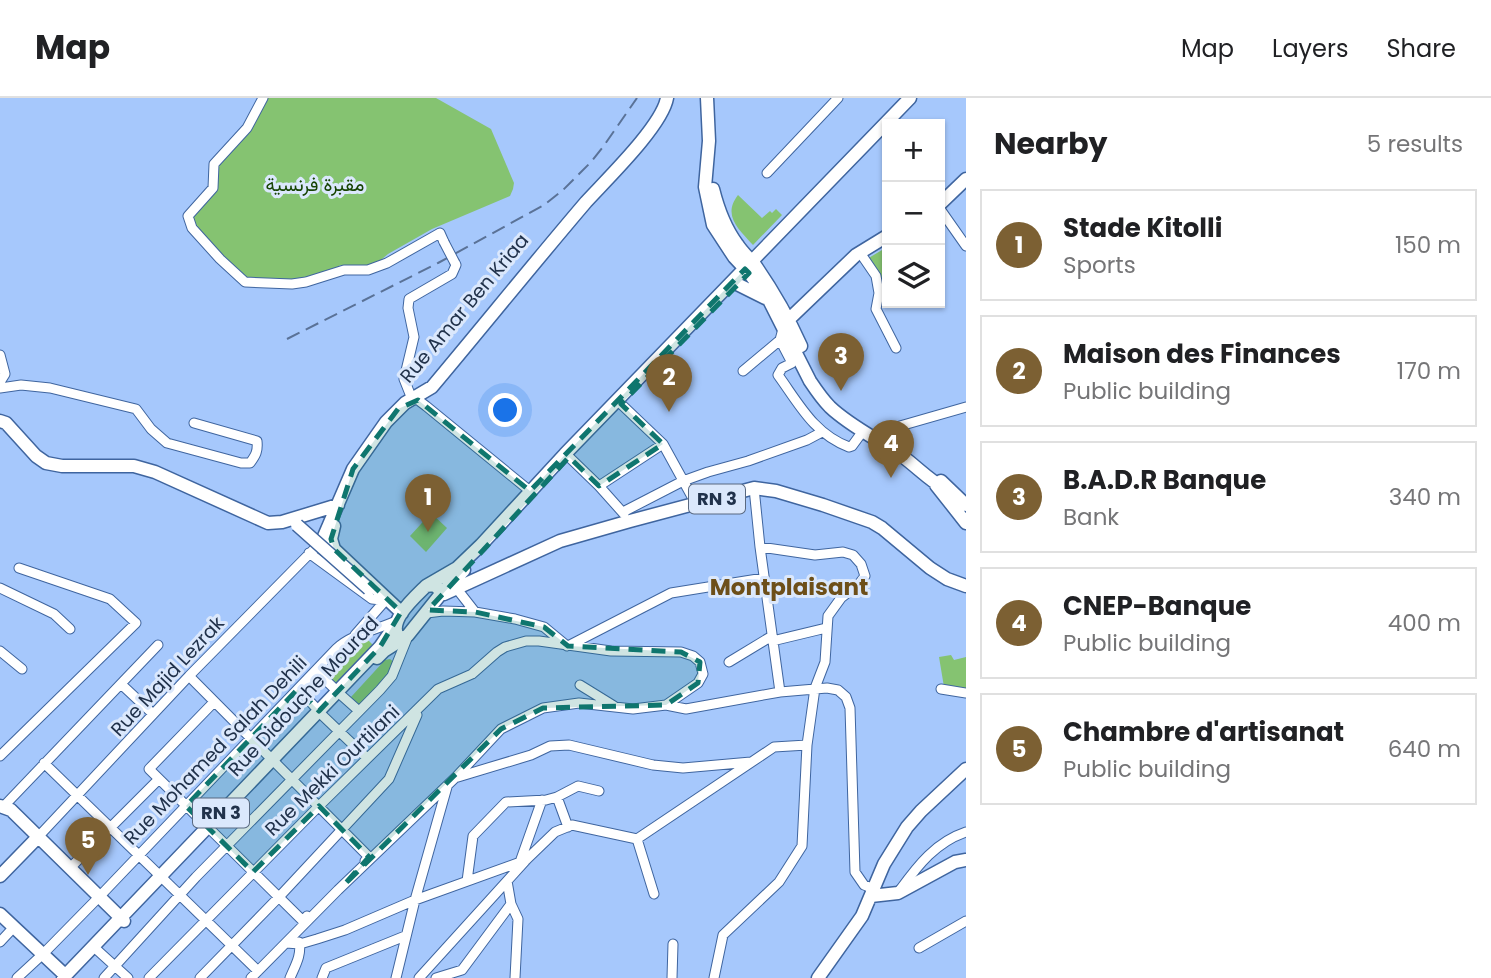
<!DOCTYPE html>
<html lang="en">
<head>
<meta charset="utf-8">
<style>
  body { margin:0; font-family:Poppins,Vazirmatn,sans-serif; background:#f6f6f6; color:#202124 }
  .controls { position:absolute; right:21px; top:21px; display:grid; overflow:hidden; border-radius:0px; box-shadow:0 2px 5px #0004 }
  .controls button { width:63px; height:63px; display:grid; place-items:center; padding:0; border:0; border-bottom:2px solid #e0e0e0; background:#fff; color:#202124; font:35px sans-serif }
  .you { position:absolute; left:506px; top:313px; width:24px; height:24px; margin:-18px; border:5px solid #fff; border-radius:50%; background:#1a73e8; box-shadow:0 0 0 10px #1a73e833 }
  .badge { display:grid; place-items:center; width:46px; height:46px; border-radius:50%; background:#7c6033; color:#fff; font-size:23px; font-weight:700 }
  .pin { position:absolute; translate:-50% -58px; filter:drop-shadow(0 2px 4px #0008) }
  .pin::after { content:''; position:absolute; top:37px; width:24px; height:21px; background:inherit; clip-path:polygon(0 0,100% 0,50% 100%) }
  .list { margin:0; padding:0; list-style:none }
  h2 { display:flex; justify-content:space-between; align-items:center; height:91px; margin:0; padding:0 28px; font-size:30px }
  h2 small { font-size:23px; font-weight:400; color:#757577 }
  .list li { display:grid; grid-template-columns:46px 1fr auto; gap:21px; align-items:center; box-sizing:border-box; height:112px; margin:0 14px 14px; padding:0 14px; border:2px solid #e0e0e0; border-radius:0px }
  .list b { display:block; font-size:26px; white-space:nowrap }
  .list p { margin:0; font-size:23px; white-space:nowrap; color:#757577 }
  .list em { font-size:23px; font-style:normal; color:#757577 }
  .icon { flex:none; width:38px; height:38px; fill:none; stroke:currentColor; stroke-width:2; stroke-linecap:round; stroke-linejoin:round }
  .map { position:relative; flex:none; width:966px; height:880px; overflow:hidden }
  header { display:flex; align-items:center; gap:42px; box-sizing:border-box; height:98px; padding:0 35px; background:#fff; border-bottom:2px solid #e0e0e0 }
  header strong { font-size:33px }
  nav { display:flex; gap:38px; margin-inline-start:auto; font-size:24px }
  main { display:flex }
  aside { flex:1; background:#fff }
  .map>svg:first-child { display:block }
  .green { fill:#85c371 }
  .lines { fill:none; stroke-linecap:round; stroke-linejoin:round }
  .minor-casing { stroke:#3f659f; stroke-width:11 }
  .major-casing { stroke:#3f659f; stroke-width:15 }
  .minor { stroke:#fff; stroke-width:9 }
  .major { stroke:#fff; stroke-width:12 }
  .rail { stroke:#5a7297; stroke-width:2; stroke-dasharray:14 7; stroke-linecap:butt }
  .minor-bridge-casing { stroke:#3f659f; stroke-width:11; stroke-linecap:butt }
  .major-bridge-casing { stroke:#3f659f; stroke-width:15; stroke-linecap:butt }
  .minor-bridge { stroke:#fff; stroke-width:9 }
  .major-bridge { stroke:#fff; stroke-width:12 }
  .marked { fill:#0f766e; fill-opacity:0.2; stroke:#0f766e; stroke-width:5; stroke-dasharray:14 9; stroke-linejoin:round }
  .labels { text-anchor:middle; stroke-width:6; stroke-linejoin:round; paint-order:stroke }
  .shield { fill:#dbe8fc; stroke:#596980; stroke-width:2 }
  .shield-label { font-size:18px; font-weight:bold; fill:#21324b }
  .park-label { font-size:19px; fill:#164302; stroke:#dbe8fc }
  .street-label { font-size:19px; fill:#21324b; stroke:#dbe8fc }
  .quarter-label { font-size:23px; font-weight:bold; fill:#6d4f19; stroke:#dbe8fc }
</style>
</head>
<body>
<header>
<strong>Map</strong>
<nav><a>Map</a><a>Layers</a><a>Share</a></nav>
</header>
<main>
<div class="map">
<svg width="966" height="880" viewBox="0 0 966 880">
  <rect width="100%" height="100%" fill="#a6c8fc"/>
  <path class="green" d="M266 0H436L491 31 514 85 513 91 510 98 432 131 388 156 375 167 352 168 345 170 340 167 334 175 304 183 247 182 215 153 191 124V118L215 92 216 68Z
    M738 97 762 120 770 113 772 115 776 111 782 117 753 147C739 131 722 118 738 97Z
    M887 149V177L881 182 867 161Z
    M431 415 447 430 426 454 410 438Z
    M365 539 373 547 337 586 320 571 345 546Z
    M951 557 954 562 966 559V592L944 589 939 559Z
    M390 561 395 565 391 576 361 608 351 599 385 562Z"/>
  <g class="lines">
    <g class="minor-casing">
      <path id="minor" d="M263 0 247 30 214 66 213 90 188 118 192 130 220 161 245 184 292 186 306 184 344 172H368L387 165 440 135 444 144
        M767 75 838 0
        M940 111 966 148
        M863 159 876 178 879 195 876 211 896 250
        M455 165 456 167 452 176 409 201 408 210 414 239 404 281 412 301 418 302 426 308 530 393
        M783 231 780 242 792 265 782 270 778 277C799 306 814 336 849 349L852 348 863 333
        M0 257 5 276 0 284
        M743 273 780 242
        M0 290 21 287 50 290 136 311 151 331 167 345 241 365H250C256 357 258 353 257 343L194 325
        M621 306 663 346 696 406
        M879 334 966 309
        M569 359 599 388 624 416
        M599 388 663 346
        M754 390 760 449 780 594
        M623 414 683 383 708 374 748 363 807 342 822 334
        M309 455 372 501 381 502
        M0 490 54 516 70 531
        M457 491 475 514
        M427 515 443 513 475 514 515 521 544 529 567 548
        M355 537 384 504
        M772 543 826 530
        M570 547 671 495 764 480
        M0 553 22 571
        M729 564 772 538
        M316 573 337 593
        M189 578 369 759 365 763
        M121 586 153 616
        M580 587 614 608
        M298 591 319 613
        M941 591 966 595
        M341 597 359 613
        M214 604 149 671 303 823 307 818
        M322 617 367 660
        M0 658 136 525 110 501 19 470
        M44 665 258 873
        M458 679 531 657 550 648 569 647 653 667 683 670 751 664
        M557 699 568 729
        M4 708 158 547
        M38 739 189 578 321 444
        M637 741 654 796
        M520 764 542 702
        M70 770 159 681
        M467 783 473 738 506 704 546 702 557 699 578 688 599 693
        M507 783 511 806 518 821 515 880
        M900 792C918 767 936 744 966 734
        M0 844 14 829
        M286 845 300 846 317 841 345 832 415 802 447 689
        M919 850 966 823
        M96 851 128 880
        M17 880 43 856 99 799 336 551C352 536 376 532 396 523
        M104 880 196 779 380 592 392 578 408 538
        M149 880 319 708 438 591 472 576 497 554 505 549 526 543H539L611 553 681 554 693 558 700 564 703 576 698 585 666 607
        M200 880 279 799 389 681 417 617
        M251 880 338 792 456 679 501 631 543 610 579 605 633 611 666 607 686 611 780 594 827 590 838 592 846 599 850 610 855 774 864 787 874 791
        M290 880C295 868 302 857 299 844
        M322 880 326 870 405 838
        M396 880 415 802 526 762
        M419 880 527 761 555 734 572 727 637 741 774 649 807 647
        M436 880 462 872 511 806
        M672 880 673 846
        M714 880 723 837 779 784 802 748 807 647 815 590 825 564 828 518 841 500 859 486 865 478 861 466 853 457 843 454 815 457 760 449"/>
    </g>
    <g class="major-casing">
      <path id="major" d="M707 0 709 43 705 89 713 127 734 159 749 175 769 202 810 283C816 292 822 301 830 309 851 329 878 341 902 358 917 369 929 382 945 391
        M713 91C718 111 725 130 737 146 742 154 749 160 755 167 773 193 788 219 801 248
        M940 106 966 81
        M737 186 765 200
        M784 226 856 157 887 138
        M0 323 6 325 36 358 46 365 62 368H134L155 374 268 425 282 424 338 407
        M941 383 966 407
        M936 387 966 425
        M334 428 331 441 334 451 402 515
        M322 443 353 371 386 324 405 305 432 289C484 227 534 165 586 104 607 81 662 28 667 0
        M434 487 439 491 440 497 408 537 402 540H399C386 524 415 499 426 488Z
        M426 488 457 470 481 447 565 356 910 0
        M444 496 560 443 630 423 754 390 776 393 823 407 872 424 882 430 930 470 947 481 966 488
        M440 497 464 472
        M377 560 384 553 406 539
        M0 708 11 712 124 823
        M0 778 38 739
        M871 798 898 795 955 764 966 762
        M0 816 66 878
        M63 880 380 549 397 524
        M818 880 862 818 884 766 907 729 921 713 966 671"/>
    </g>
    <use href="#minor" class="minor"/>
    <use href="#major" class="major"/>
    <path class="rail" d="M287 241 438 165 544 107 563 92 591 64 603 49 637 0"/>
    <g class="minor-bridge-casing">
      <path id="minor-bridge" d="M444 144 455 165"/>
    </g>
    <g class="major-bridge-casing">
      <path id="major-bridge" d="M297 427 369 491"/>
    </g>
    <use href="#minor-bridge" class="minor-bridge"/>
    <use href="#major-bridge" class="major-bridge"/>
  </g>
  <path class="marked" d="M745 171 749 175 621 306 663 346 599 388 569 359 428 512 475 514 544 529 568 548 681 554 700 564 698 585 666 607 543 610 501 631 344 787 369 759 319 708 253 774 186 708 298 591 319 613 380 549 401 514 334 451 331 441 353 371 398 311 418 302 530 393Z"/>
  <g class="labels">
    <g class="shield">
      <rect x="689" y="386.5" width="56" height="29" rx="5"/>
      <rect x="193" y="700.5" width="56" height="29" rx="5"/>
    </g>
    <g class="shield-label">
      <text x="717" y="407">RN 3</text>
      <text x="221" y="721">RN 3</text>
    </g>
    <g class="park-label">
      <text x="315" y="93">مقبرة فرنسية</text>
    </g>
    <g class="street-label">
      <text transform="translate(464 210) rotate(-50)" y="7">Rue Amar Ben Kriaa</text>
      <text transform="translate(167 578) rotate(-47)" y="7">Rue Majid Lezrak</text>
      <text transform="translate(303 598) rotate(-47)" y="7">Rue Didouche Mourad</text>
      <text transform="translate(215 652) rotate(-46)" y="7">Rue Mohamed Salah Dehili</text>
      <text transform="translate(332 672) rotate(-44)" y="7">Rue Mekki Ourtilani</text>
    </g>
    <g class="quarter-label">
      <text x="789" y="497">Montplaisant</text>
    </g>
  </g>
</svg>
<div class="controls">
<button>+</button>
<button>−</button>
<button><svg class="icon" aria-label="layers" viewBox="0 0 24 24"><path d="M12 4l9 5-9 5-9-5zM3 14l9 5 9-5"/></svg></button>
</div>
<div class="you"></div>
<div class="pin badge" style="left:428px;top:434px">1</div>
<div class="pin badge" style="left:669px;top:314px">2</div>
<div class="pin badge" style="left:841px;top:293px">3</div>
<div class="pin badge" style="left:891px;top:380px">4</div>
<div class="pin badge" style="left:88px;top:777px">5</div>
</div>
<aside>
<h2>Nearby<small>5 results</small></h2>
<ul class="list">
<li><span class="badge">1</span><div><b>Stade Kitolli</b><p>Sports</p></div><em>150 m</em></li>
<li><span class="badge">2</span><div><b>Maison des Finances</b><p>Public building</p></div><em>170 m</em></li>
<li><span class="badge">3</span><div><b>B.A.D.R Banque</b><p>Bank</p></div><em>340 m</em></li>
<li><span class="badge">4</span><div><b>CNEP-Banque</b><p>Public building</p></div><em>400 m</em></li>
<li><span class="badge">5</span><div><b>Chambre d'artisanat</b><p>Public building</p></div><em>640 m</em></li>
</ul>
</aside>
</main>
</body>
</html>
